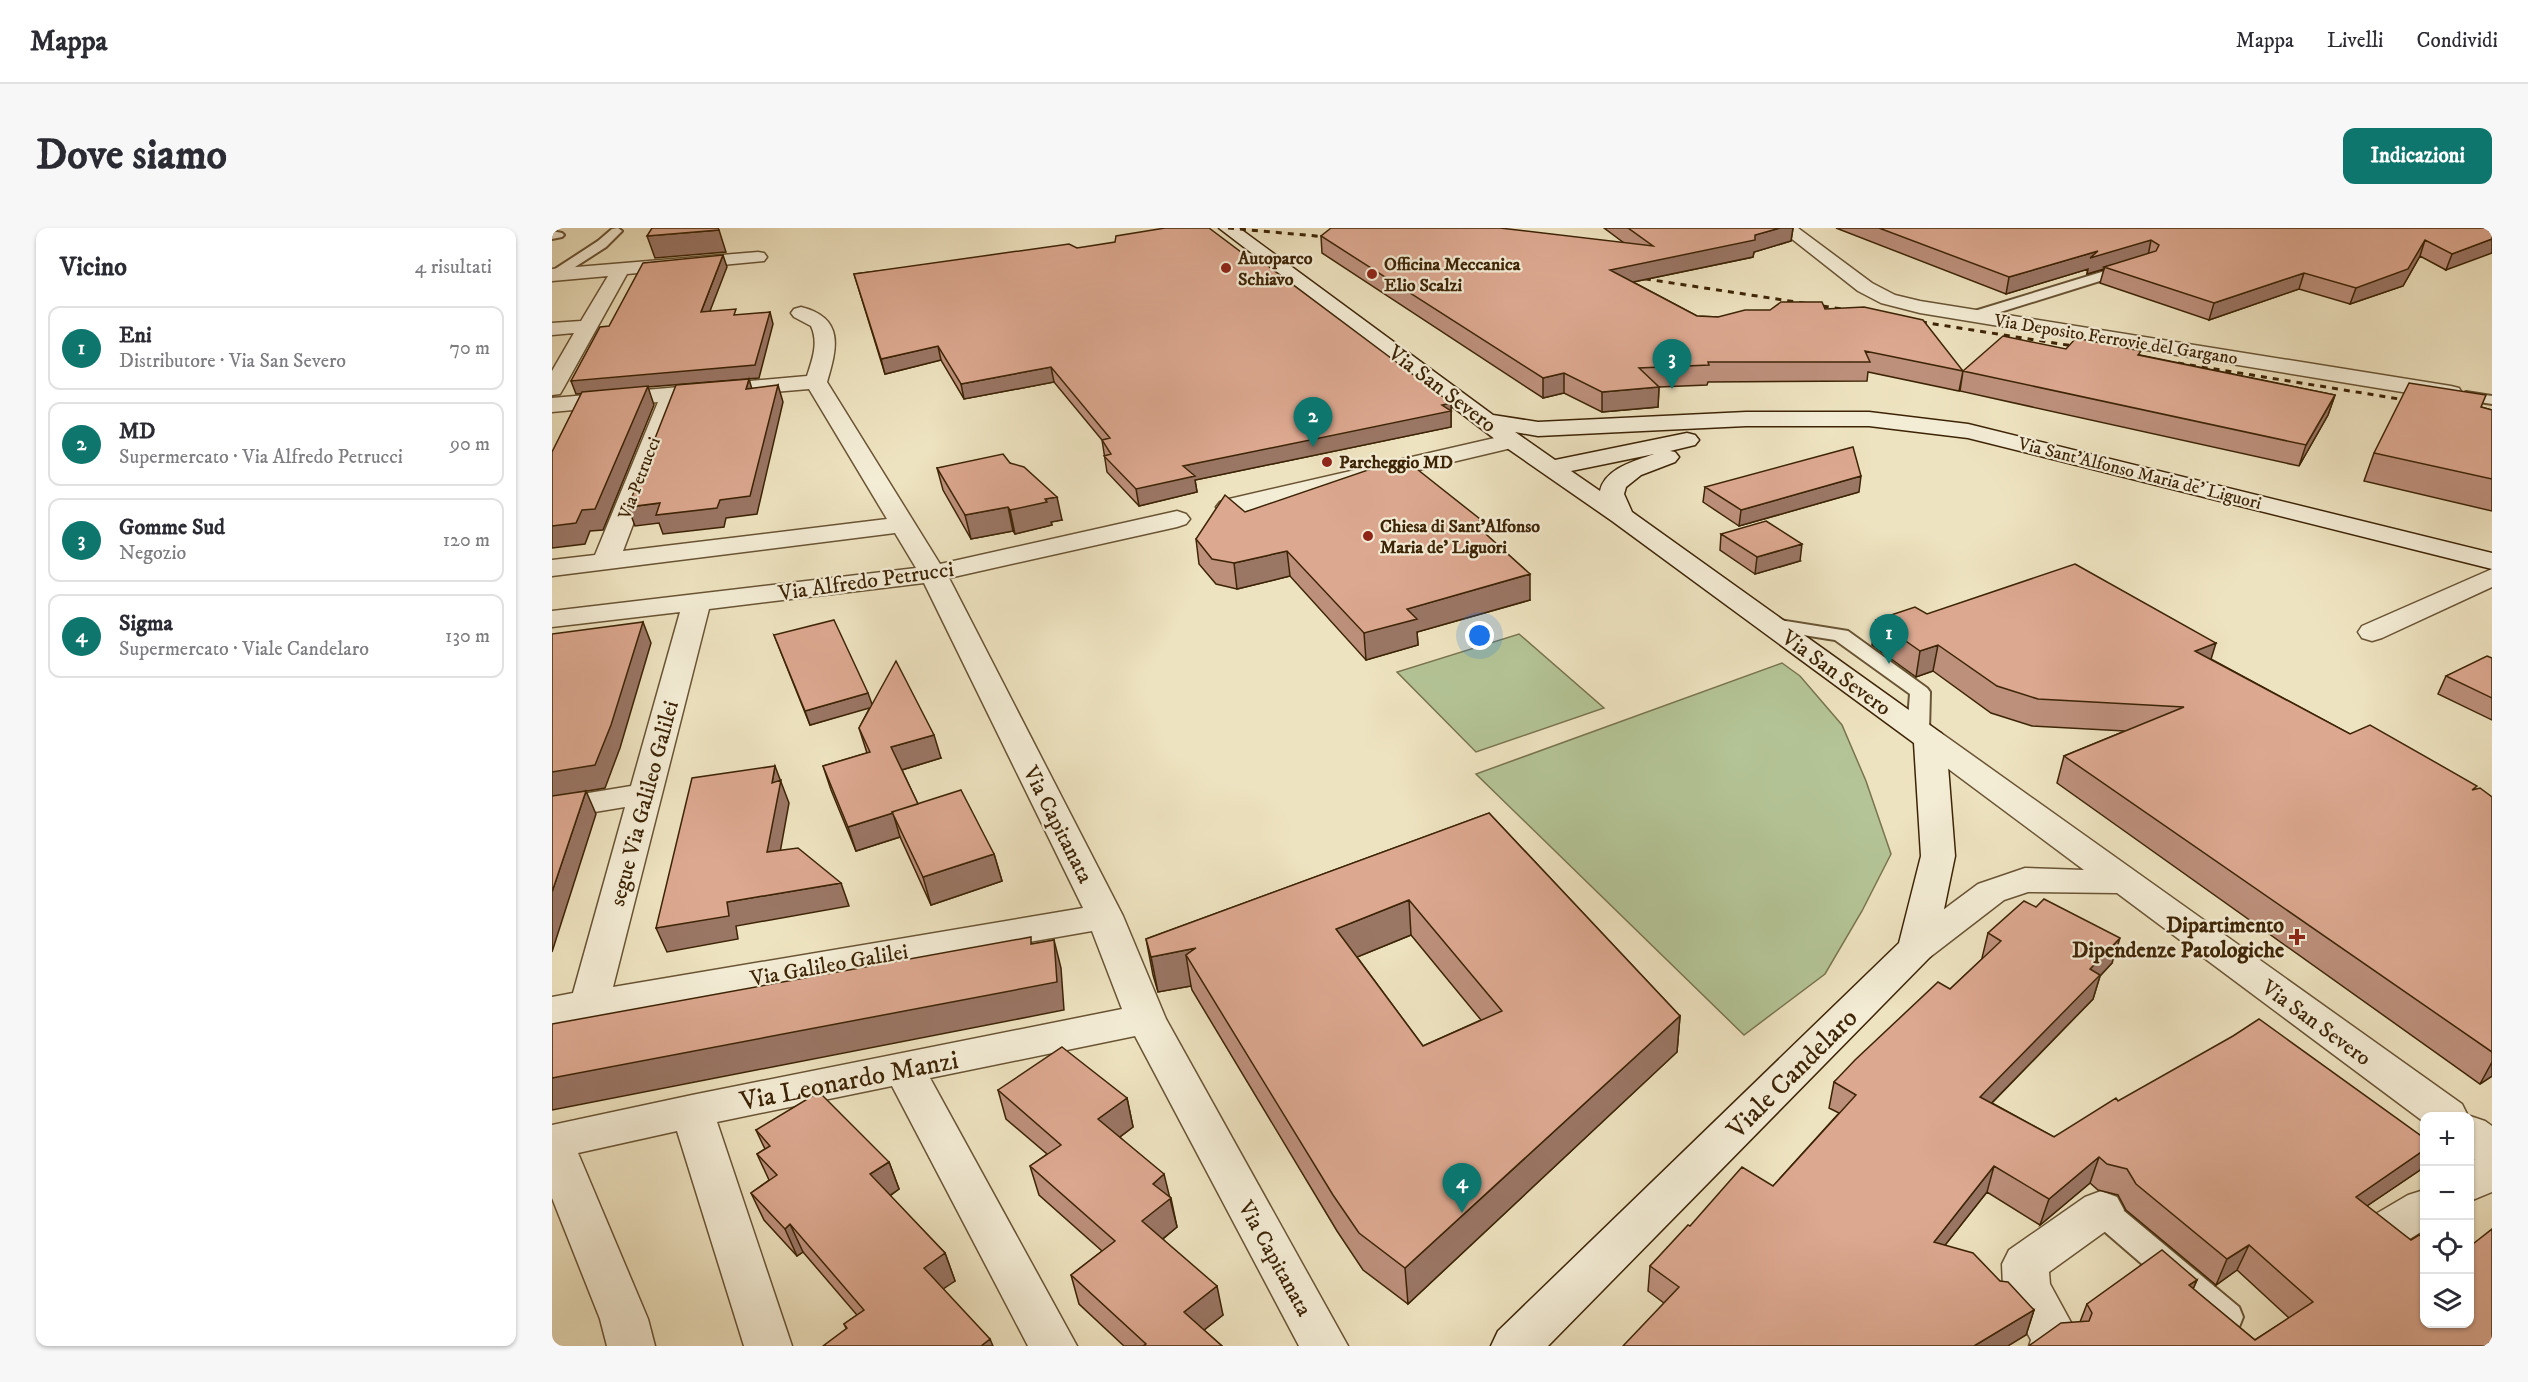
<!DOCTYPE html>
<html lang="it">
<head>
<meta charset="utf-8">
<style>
  body { margin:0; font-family:"IM FELL DW Pica",serif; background:#f7f7f7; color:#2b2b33 }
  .controls { position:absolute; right:18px; bottom:18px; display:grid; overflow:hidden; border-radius:12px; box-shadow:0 2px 4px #0004 }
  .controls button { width:54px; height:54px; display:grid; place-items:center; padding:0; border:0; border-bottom:2px solid #e1e1e2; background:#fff; color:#2b2b33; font:30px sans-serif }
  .you { position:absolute; left:928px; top:408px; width:21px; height:21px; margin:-15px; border:4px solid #fff; border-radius:50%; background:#1a73e8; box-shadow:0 0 0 9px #1a73e833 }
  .badge { display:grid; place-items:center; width:39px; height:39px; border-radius:50%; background:#0f766e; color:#fff; font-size:20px; font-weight:700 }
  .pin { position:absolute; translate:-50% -50px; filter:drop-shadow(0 2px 3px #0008) }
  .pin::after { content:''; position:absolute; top:32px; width:21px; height:18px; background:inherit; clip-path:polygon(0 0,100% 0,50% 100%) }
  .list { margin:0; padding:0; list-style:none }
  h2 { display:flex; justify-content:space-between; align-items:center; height:78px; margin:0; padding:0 24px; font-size:26px }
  h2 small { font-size:20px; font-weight:400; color:#7c7c81 }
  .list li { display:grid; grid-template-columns:39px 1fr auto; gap:18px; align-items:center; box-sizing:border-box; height:84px; margin:0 12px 12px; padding:0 12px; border:2px solid #e1e1e2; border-radius:12px }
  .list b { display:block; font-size:22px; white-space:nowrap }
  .list p { margin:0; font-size:20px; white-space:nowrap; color:#7c7c81 }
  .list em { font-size:20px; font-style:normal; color:#7c7c81 }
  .icon { flex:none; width:33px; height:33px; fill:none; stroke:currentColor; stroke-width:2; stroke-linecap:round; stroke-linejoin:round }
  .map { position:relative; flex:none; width:1940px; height:1118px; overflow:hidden; border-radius:12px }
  header { display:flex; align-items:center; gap:36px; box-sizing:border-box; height:84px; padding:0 30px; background:#fff; border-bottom:2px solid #e1e1e2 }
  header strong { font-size:28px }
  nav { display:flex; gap:33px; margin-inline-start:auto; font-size:21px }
  .intro { display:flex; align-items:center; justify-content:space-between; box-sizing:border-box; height:144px; padding:0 36px }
  h1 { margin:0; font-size:42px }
  .button { padding:15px 27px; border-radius:12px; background:#0f766e; color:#fff; font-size:21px; font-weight:700 }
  main { display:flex; gap:36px; padding:0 36px }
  aside { flex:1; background:#fff; border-radius:12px; box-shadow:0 2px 4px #0004 }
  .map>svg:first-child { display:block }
  .green { fill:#b4c496; stroke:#78744e; stroke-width:1.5 }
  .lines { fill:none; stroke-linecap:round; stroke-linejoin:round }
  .service-casing { stroke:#695434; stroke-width:4 }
  .minor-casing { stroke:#695434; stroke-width:3 }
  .tertiary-casing { stroke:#695434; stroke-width:3 }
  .secondary-casing { stroke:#3d2406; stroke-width:3 }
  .service { fill:#f4edd6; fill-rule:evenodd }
  .minor { fill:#f4edd6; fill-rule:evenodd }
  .tertiary { fill:#f4edd6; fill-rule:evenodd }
  .secondary { fill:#f4edd6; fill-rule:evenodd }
  .rail { stroke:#3d2406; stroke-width:3; stroke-dasharray:6 6; stroke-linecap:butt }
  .wall { fill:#bd907c; stroke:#3d2406; stroke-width:1.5; fill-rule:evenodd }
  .shaded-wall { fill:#9a7665; stroke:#3d2406; stroke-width:1.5 }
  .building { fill:#dca890; stroke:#3d2406; stroke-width:1.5; fill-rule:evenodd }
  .poi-dot { fill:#8f2418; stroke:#f4edd6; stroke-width:2 }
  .labels { text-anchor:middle; stroke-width:4.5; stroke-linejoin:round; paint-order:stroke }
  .far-poi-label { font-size:18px; font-weight:bold; fill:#3d2406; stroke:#f4edd6; text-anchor:start }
  .far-street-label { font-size:18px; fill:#3d2406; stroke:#f4edd6 }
  .street-label { font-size:22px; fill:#3d2406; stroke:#f4edd6 }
  .poi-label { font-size:22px; font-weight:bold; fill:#3d2406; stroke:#f4edd6; text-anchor:end }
  .near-street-label { font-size:27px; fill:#3d2406; stroke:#f4edd6 }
</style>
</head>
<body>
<header>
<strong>Mappa</strong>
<nav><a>Mappa</a><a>Livelli</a><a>Condividi</a></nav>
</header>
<div class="intro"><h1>Dove siamo</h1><a class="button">Indicazioni</a></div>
<main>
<aside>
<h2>Vicino<small>4 risultati</small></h2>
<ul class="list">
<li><span class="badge">1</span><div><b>Eni</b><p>Distributore · Via San Severo</p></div><em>70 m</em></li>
<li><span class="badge">2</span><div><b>MD</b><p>Supermercato · Via Alfredo Petrucci</p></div><em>90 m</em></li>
<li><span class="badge">3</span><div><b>Gomme Sud</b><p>Negozio</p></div><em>120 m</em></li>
<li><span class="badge">4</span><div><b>Sigma</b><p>Supermercato · Viale Candelaro</p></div><em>130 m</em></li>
</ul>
</aside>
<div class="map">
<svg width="1940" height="1118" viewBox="0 0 1940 1118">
  <rect width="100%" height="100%" fill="#eee3c0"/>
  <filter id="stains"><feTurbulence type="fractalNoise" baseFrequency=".00333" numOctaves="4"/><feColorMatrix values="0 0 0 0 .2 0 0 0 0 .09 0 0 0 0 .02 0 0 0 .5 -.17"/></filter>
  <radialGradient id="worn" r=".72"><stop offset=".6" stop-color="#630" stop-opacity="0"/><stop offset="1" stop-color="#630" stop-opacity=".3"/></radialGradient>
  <path class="green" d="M967 406 1052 480 924 524 845 444Z
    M1230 435 1248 448 1290 497 1314 553 1339 626 1310 683 1273 746 1192 807 924 546Z"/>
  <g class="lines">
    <g class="service-casing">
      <path id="service" d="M60 1 66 0 70 3 54 19 6 50H0V43L46 13Z
        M0 3 10 5 12 7 10 9 0 11Z
        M1579 35 1585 39 1583 42 1426 91 1421 92 1414 88 1416 85Z
        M1914 164 1940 168V176L1909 171 1907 168Z
        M1221 391 1296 403 1375 460 1378 464 1377 503 1374 508 1366 509 1358 508 1355 503 1358 466 1283 412 1214 401 1211 397 1214 393Z
        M1549 969 1560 973 1687 1079 1691 1089 1687 1099 1675 1103 1663 1099 1538 991 1534 982 1538 973Z"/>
    </g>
    <g class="minor-casing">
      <path id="minor" d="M1226 0H1246L1320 55 1343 67 1368 73 1899 158 1907 160 1910 165 1907 170 1899 172 1368 85 1329 75 1306 63Z
        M206 24 212 25 215 29 212 33 75 46 11 161 8 166 0 167V143L22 105 0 107V95L29 93 56 48 0 53V41Z
        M249 79C293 90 285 120 275 154L388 336 625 283 634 286 638 291 634 296 625 299 397 350 571 688 614 791 796 1118H747L583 808 378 850 525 1118H476L340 858 165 894 240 1118H192L125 903 26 925 96 1091 103 1118H55L48 1091 0 970V897L140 867 570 781 540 703 0 797V769L21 765 73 579 0 591V571L79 558 128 384 0 399V383L364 340 343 305 0 348V332L43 327 106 174 0 184V170L255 148C260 132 267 115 259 98L242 89 239 85 242 81ZM257 161 335 291 71 323 128 172ZM372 355 531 680 61 759 157 381Z
        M960 206 968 208 972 213 968 218 677 287 668 284 664 279 668 274 677 271Z
        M1940 341V359L1830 410 1820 413 1810 410 1806 404 1810 398Z
        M1940 924V964L1918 973V934Z
        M1872 962V1002C1853 1014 1845 1021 1822 1013L1815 1000 1822 987 1856 967Z
        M1549 963 1565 969 1572 982 1565 995 1497 1044 1498 1056 1528 1111 1525 1118H1477L1479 1112 1451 1059 1450 1036 1457 1022 1533 969Z"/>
    </g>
    <g class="tertiary-casing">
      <path id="tertiary" d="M1378 503 1389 505 1910 876 1916 888H1872V894L1565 665 1476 664 1452 672 1378 729 1365 733 1352 729 1346 720 1352 711 1426 656 1473 640 1532 642 1367 519 1362 512 1367 505Z
        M1918 888 1933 893 1940 898V939L1925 934 1918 928Z"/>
    </g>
    <g class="secondary-casing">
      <path id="secondary" d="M667 0H687L941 187 986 194 1194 184H1317L1416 196 1940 325V341L1416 210 1317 198H1194L986 208 963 204 1003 232 1135 205 1143 207 1147 212 1143 217 1118 223 1123 224 1127 229 1123 234 1089 247 1074 259 1072 266 1080 284 1389 505 1394 512 1403 628 1384 720 1378 729 996 1118H939L946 1103 1347 715 1369 628 1362 515 1060 293 952 218ZM1102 226C1083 233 1053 240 1048 263L1019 243Z"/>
    </g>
    <use href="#service" class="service"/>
    <use href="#minor" class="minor"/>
    <use href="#tertiary" class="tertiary"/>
    <use href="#secondary" class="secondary"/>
    <path class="rail" d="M676 0 786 10
      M1081 49 1303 83
      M1357 92 1534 120
      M1626 135 1866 174"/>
  </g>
  <path class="wall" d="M1052 0H1241L1239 13 1202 24 1201 29 1081 54 1145 88 1166 89 1273 81 1411 143 1407 163 1316 144 1315 153 1156 154 1155 157 1107 159 1106 179 1050 184 1012 165 991 170 770 25 769 8 1072 15Z
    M1284 0H1940L1894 42 1868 28 1851 58 1798 76 1747 61 1657 92 1548 55 1552 41 1535 46 1536 41 1454 66Z
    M525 20 705 36 899 175V199L643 252 645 264 587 278 555 244 550 212 502 154 412 171 389 132 333 146 302 46Z
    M1514 121 1588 127 1783 167 1776 187 1747 238 1408 163 1411 143Z
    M1929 179 1940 182V283L1812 253 1822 225Z
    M458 235 510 292 499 294 500 297 463 306 461 303 419 311 391 262 385 240Z
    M1153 259 1307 264 1187 298 1151 274Z
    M693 284 928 291V301L978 372 865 404 866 417 814 432 738 348 685 361 664 356 647 336 644 311Z
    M1169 306 1248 333 1203 346 1168 322Z
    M1375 386 1659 431 1798 506 1940 569V848L1928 856 1505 555 1512 528 1573 503 1480 498 1439 485 1381 443 1364 449 1320 417 1324 392Z
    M222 407 320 476 389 530 350 542 366 576 442 626 450 653 379 677 348 609 304 623 279 562 271 538 315 525 307 500 318 479 258 497Z
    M1940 430V492L1886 466 1894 448Z
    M937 585 1128 788 1125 824 856 1076 811 1042 785 1003 640 762 639 758 606 764 601 747 594 711ZM859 707 929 792 871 818 805 729Z
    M1436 705 1560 735 1548 748 1541 771 1440 875 1502 909 1566 873 1868 942 1815 978 1940 1118H1478V1117L1528 1094 1535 1076 1645 1052 1641 1061 1703 1112 1737 1090 1685 1042 1664 1057 1574 982 1566 967 1546 962 1538 955 1488 997 1435 964 1393 1017 1448 1053 1482 1082 1474 1107 1112 1075 1096 1063 1098 1038 1138 998 1221 958 1287 885 1277 880 1282 854 1398 761 1431 730H1430Z
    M446 862 575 870 581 899 568 909 619 970 625 999 611 1011 671 1087 652 1102 670 1118H572L527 1076 519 1047 550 1023 487 967 478 938 495 926 454 891Z
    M204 902 337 934 347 961 338 968 393 1025 403 1053 294 1100 292 1096 305 1087 251 1024 245 1028 212 992 199 965 217 952 205 926 213 921Z"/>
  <path class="shaded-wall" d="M1228 0H1241L1239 13 1202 24 1201 29 1057 59 1058 42 1203 7Z
    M167 2 174 24 103 30 95 8Z
    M1940 11V25L1894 42 1900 26Z
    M1599 12 1596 28 1552 39V41L1535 46 1536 41 1454 66 1457 49 1546 23Z
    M1873 12 1868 28 1851 58 1798 76 1804 60Z
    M171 27 175 39 153 96 149 84Z
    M1752 45 1747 61 1657 92 1662 75Z
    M218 84 221 96 207 150 96 159 102 177 51 302 38 303 33 316 0 320V298L30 282 95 160 24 166 19 153Z
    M386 118 389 132 333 146 329 131Z
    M499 139 502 154 412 171 409 156Z
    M1012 145V165L991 170V150Z
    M197 151 202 168 194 161Z
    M226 157 231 174 205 286 174 290 172 299 111 306 107 295 83 298 76 279 108 275 168 272Z
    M1107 159 1106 179 1050 184V164Z
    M1783 167 1776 187 1747 238 1754 217Z
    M899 175V199L643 252 645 264 587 278 584 261 631 238Z
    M1309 248 1307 264 1187 298 1189 282Z
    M505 269 510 292 499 294 500 297 463 306 458 282 493 271Z
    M456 279 461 303 419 311 413 287Z
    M1250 316 1248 333 1203 346 1205 329Z
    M735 323 738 348 685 361 682 335Z
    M978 346V372L865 404 866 417 814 432 812 405 855 381Z
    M91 394 99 415 68 520 53 560 0 569V544Z
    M1664 415 1656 441 1643 423Z
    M1386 417 1381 443 1364 449 1368 423Z
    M316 465 321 479 258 497 253 483Z
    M382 507 389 530 346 543 339 519Z
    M223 538 237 575 224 647 215 624 220 555Z
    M34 563 44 586 0 724V664Z
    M341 585 348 609 304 623 296 599Z
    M442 626 450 653 379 677 371 649Z
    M289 655 297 678 184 698 186 711 115 724 104 700 175 674Z
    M857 672 859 707 788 736 784 701Z
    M1568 710 1560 735 1548 748 1541 771 1421 894 1428 869 1538 741Z
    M502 712 509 740 512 782 0 882V850Z
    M644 720 634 727 639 758 606 764 599 729Z
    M1128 788 1125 824 856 1076 853 1040Z
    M1940 834V848L1928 856Z
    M575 870 581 899 553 920 546 891Z
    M1872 922V933L1868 942 1791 994 1804 969Z
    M1547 929 1538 955 1488 997 1497 971Z
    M337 934 347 961 328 974 318 946Z
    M1442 938 1435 964 1375 1040 1382 1014Z
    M612 946 625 999 597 1022 590 993 601 956Z
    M238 996 251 1024 245 1028 233 1001Z
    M1697 1017 1685 1042 1664 1057 1675 1031Z
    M393 1025 403 1053 382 1067 372 1040Z
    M1645 1052 1634 1077 1637 1057Z
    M665 1058 671 1087 638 1113 632 1084Z
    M1482 1082 1474 1107 1456 1118H1422Z
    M438 1111 441 1118H429Z"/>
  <path class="building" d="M100 0H166L167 2 95 8Z
    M613 0H657L705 36 712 35 899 175 890 177 899 183 631 238 643 248 584 261 552 228 559 226 550 212 558 210 499 139 409 156 386 118 329 131 302 46 517 16 525 20 563 14 564 8Z
    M779 0H948L1101 18 1076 0H1228L1203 7V12L1058 42 1145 88 1166 89 1193 82H1218L1229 74H1270L1273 81 1312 79 1371 92 1411 143 1313 123 1318 134H1156L1157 137 1087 140 1107 159 1050 164 1012 145 991 150 769 8Z
    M1327 0H1940V11L1900 26 1873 12 1856 41 1804 60 1752 45 1662 75 1552 39 1604 23 1607 17 1599 12 1538 30 1546 23 1457 49Z
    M171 27 149 84 184 81 182 87 218 84 203 137 19 153 48 99 57 98 91 35Z
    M1451 108 1514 121 1524 110 1589 123 1586 127 1783 167 1754 217 1411 143Z
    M197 151 194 161 226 157 198 268 168 272 165 280 104 287 108 275 76 279 124 157Z
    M1857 155 1934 167 1929 179 1940 182V251L1822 225Z
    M96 158 43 281 30 282 24 295 0 298V224L30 164Z
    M1301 219 1309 248 1189 282 1153 259Z
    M451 226 458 235 472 239 505 269 493 271 495 274 458 282 456 279 413 287 385 240Z
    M851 230 928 291 925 298 978 346 855 381 865 391 812 405 735 323 682 335 660 331 644 311 673 267 693 284Z
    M1214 293 1250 316 1205 329 1169 306Z
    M1523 336 1664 415 1643 423 1798 506 1818 497 1925 558 1920 562 1928 560 1940 569V824L1512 528 1632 479 1486 471 1445 458 1386 417 1368 423 1324 392 1363 379 1375 386Z
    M282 392 316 465 253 483 222 407Z
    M91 394 59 497 43 537 0 544V406Z
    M1935 428 1940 430V470L1894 448Z
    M344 433 382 507 339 519 366 576 340 584 341 585 296 599 271 538 318 524 307 500Z
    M223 538 220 555 229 552 215 624 246 620 289 655 175 674 177 688 104 700 140 550Z
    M409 562 442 626 371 649 340 584Z
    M34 563 0 664V568Z
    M937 585 1128 788 853 1040 807 1005 781 967 634 727 644 720 599 729 594 711ZM857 672 950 783 871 818 784 701Z
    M1492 671 1568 710 1538 741 1548 747 1428 869 1502 909 1564 870 1566 873 1681 808 1707 791 1872 910V922L1804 969 1859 1012 1867 1007 1872 1011V1095H1917V1019L1940 1001V1118H1479L1478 1117 1509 1095 1537 1093 1540 1085 1535 1076 1610 1022 1645 1052 1637 1057 1703 1112 1761 1074 1697 1017 1675 1031 1584 956 1575 941 1555 936 1547 929 1497 971 1442 938 1382 1014 1421 1025 1448 1053 1456 1054 1482 1082 1422 1118H1071L1127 1059 1098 1038 1136 997 1138 998 1190 939 1221 958 1304 867 1282 854 1303 832 1386 754 1398 761 1449 713 1436 705 1472 673 1484 679Z
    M479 709V716L502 712 505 754 0 850V796Z
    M510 819 575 870 546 891 612 946 601 956 619 970 590 993 665 1058 632 1084 670 1118H591L594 1116 519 1047 563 1013 478 938 509 917 446 862Z
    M267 864 337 934 318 946 393 1025 372 1040 438 1111 429 1118H271L295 1100 292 1096 312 1082 238 996 233 1001 199 965 225 947 205 926 218 918 204 902Z"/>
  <g class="poi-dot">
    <circle cx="674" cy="40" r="6"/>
    <circle cx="820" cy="46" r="6"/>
    <circle cx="775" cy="234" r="6"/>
    <circle cx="816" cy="308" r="6"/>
    <path d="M1742 700h6v6h6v6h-6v6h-6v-6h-6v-6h6z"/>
  </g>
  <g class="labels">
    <g class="far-poi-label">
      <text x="686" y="36">Autoparco<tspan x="686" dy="21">Schiavo</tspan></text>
      <text x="832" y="42">Officina Meccanica<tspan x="832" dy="21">Elio Scalzi</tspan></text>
      <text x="787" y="240">Parcheggio MD</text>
      <text x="828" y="304">Chiesa di Sant'Alfonso<tspan x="828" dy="21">Maria de' Liguori</tspan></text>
    </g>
    <g class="far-street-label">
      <text transform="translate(1564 111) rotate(9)" y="6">Via Deposito Ferrovie del Gargano</text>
      <text transform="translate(1588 245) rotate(14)" y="6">Via Sant'Alfonso Maria de' Liguori</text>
      <text transform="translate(87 250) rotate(-69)" y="6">Via Petrucci</text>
    </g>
    <g class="street-label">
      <text transform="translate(891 160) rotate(37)" y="8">Via San Severo</text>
      <text transform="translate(314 352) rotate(-8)" y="8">Via Alfredo Petrucci</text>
      <text transform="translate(1285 444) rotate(36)" y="8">Via San Severo</text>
      <text transform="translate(91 575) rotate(-75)" y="8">segue Via Galileo Galilei</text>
      <text transform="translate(507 596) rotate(63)" y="8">Via Capitanata</text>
      <text transform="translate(277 736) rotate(-10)" y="8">Via Galileo Galilei</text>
      <text transform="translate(1765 794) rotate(36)" y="8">Via San Severo</text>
      <text transform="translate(724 1030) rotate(61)" y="8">Via Capitanata</text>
    </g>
    <g class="poi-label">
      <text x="1732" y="704">Dipartimento<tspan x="1732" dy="25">Dipendenze Patologiche</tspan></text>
    </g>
    <g class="near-street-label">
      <text transform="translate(1240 845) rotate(-45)" y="9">Viale Candelaro</text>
      <text transform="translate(297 852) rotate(-11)" y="9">Via Leonardo Manzi</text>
    </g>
  </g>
  <rect width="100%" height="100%" filter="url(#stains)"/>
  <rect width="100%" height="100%" fill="url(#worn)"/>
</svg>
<div class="controls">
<button>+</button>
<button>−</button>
<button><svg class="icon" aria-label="locate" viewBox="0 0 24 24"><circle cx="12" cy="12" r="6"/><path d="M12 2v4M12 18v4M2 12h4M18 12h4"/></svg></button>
<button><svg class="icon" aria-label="layers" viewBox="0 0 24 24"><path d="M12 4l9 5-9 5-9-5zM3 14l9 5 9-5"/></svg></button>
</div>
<div class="you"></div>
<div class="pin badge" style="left:1337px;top:436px">1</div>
<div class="pin badge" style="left:761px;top:219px">2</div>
<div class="pin badge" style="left:1120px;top:161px">3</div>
<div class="pin badge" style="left:910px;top:985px">4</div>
</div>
</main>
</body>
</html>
